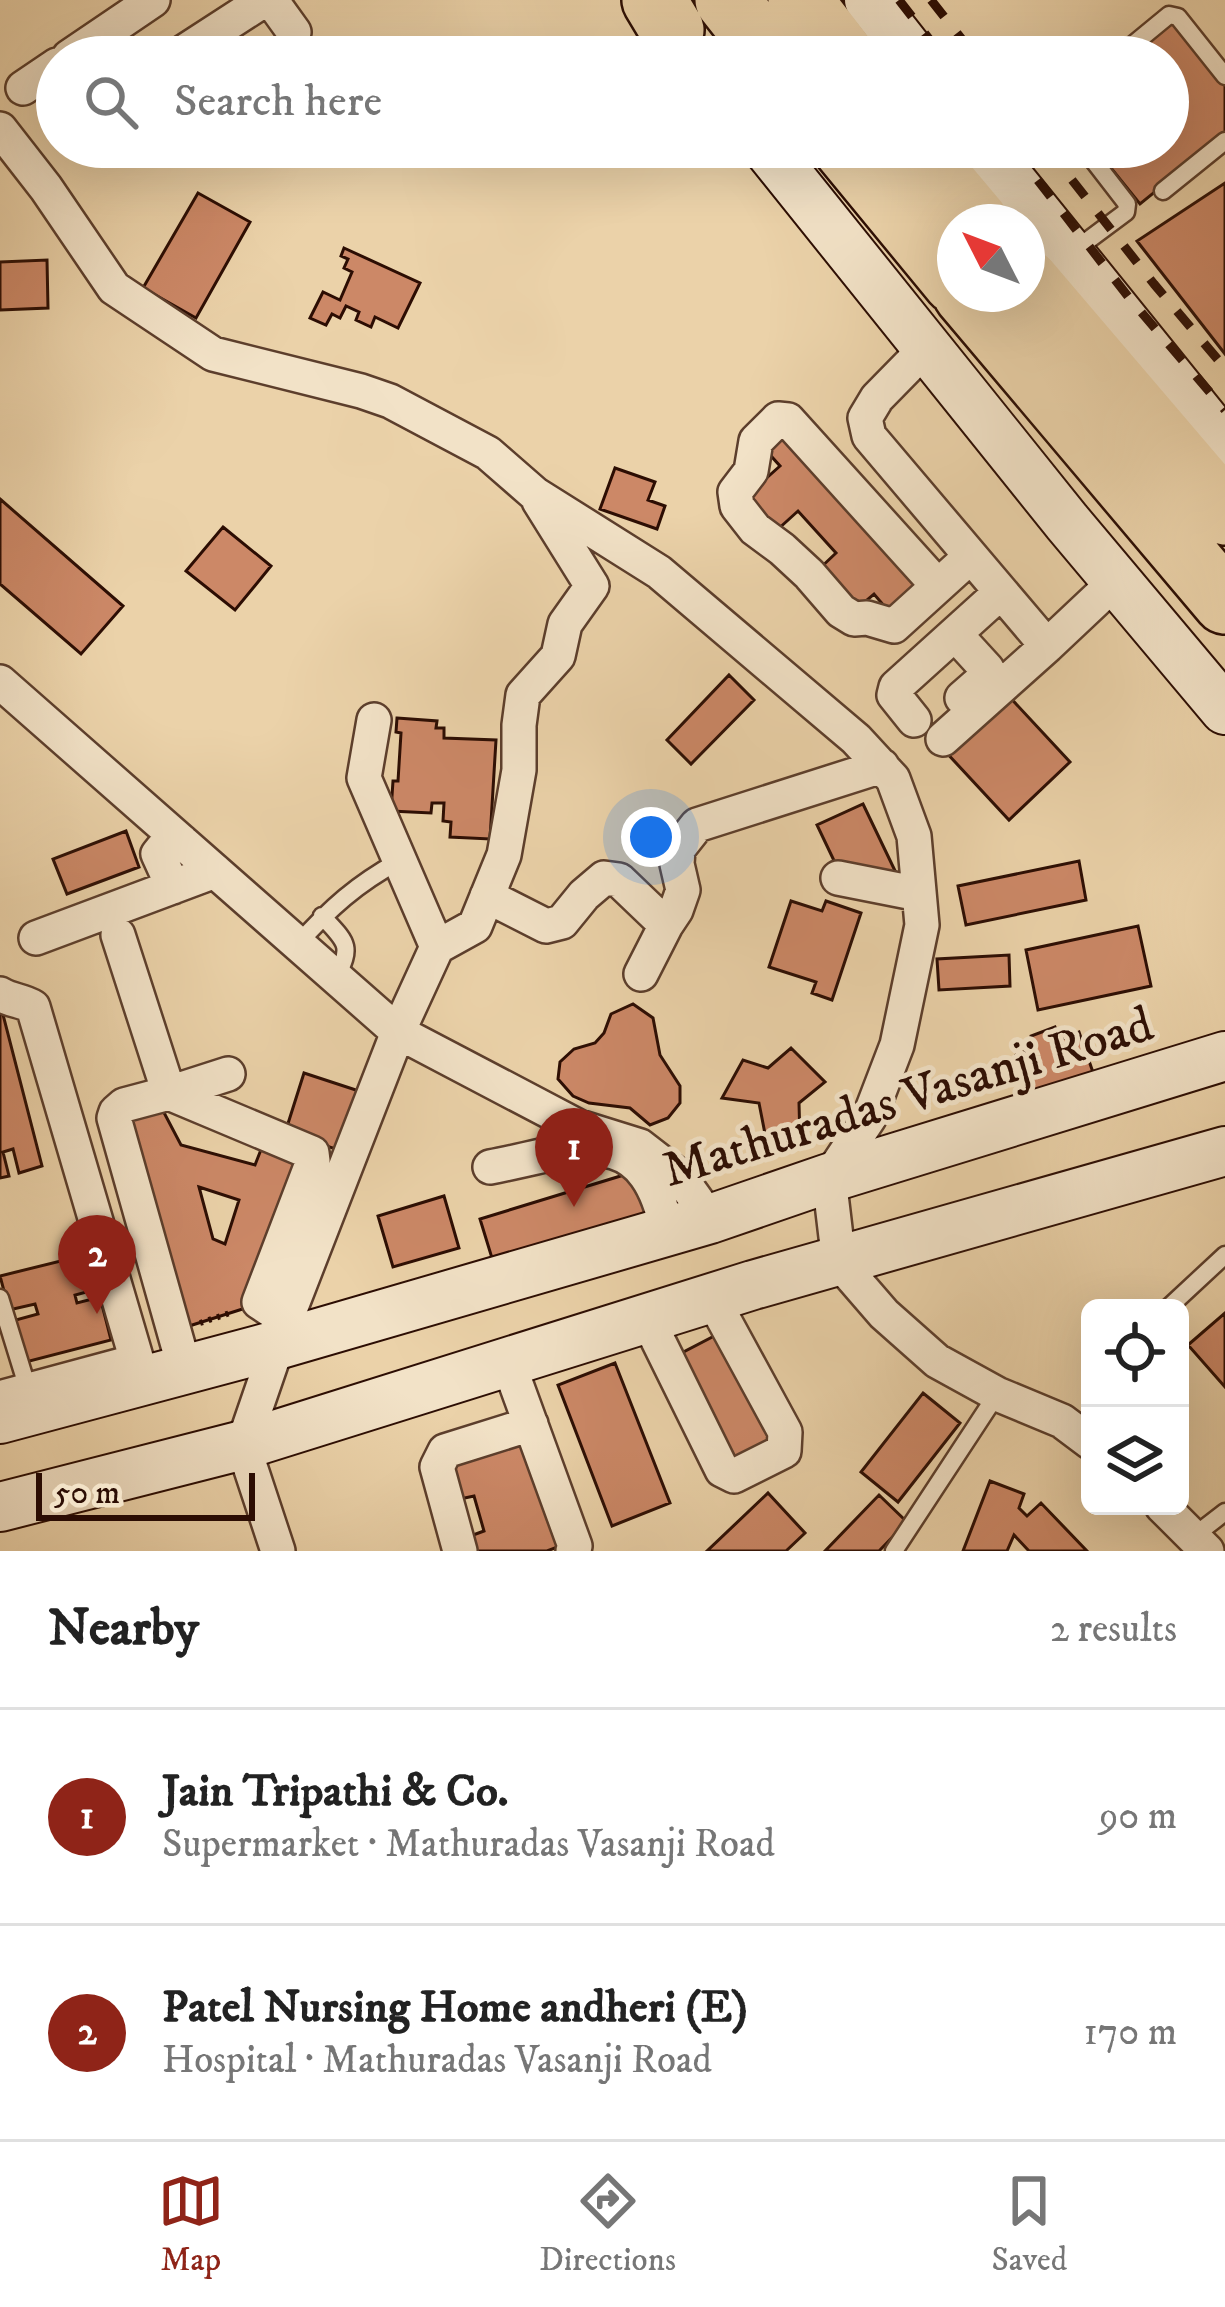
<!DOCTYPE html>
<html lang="en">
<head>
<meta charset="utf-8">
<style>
  body { margin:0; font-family:"IM FELL DW Pica",serif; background:#f6f6f6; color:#222 }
  .controls { position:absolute; right:36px; bottom:36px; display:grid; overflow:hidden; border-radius:18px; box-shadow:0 12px 48px #0002 }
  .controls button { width:108px; height:108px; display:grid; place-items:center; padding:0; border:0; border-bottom:3px solid #e0e0e0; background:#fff; color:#222; font:60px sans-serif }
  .compass { position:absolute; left:937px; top:204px; width:108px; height:108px; border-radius:50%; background:#fff; box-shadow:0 12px 48px #0002; rotate:312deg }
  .scale { position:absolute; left:36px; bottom:30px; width:219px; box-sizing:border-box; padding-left:12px; border:6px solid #2c0d03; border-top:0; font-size:33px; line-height:42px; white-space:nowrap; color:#2c0d03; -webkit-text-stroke:9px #f2e2c7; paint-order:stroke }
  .you { position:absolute; left:651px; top:837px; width:42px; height:42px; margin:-30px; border:9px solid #fff; border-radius:50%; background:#1a73e8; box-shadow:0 0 0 18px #1a73e833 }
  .badge { display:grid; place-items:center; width:78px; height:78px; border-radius:50%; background:#8f2418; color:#fff; font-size:39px; font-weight:700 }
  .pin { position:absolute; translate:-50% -99px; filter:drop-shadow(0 3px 6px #0008) }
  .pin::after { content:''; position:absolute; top:63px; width:42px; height:36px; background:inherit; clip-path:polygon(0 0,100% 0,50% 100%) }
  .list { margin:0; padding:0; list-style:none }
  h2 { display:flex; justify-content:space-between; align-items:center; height:156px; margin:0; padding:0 48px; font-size:51px }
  h2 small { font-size:39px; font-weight:400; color:#767676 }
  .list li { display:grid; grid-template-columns:78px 1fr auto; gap:36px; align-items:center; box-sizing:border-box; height:216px; padding:0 48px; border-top:3px solid #e0e0e0 }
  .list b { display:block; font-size:45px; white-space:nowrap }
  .list p { margin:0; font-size:39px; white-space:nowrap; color:#767676 }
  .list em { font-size:39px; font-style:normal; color:#767676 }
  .icon { flex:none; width:66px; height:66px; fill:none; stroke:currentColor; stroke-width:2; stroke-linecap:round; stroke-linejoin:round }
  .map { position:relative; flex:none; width:1225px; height:1551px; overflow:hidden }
  .search { position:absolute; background:#fff; box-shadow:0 12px 48px #0002; left:36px; right:36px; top:36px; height:132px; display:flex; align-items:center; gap:30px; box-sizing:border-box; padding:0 42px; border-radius:66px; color:#767676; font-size:45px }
  .sheet { height:588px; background:#fff }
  nav { display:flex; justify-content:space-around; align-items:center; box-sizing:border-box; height:168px; border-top:3px solid #e0e0e0; background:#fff; font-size:33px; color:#767676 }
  nav a { display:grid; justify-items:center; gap:6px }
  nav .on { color:#8f2418 }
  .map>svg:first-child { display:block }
  .building { fill:#cc8867; stroke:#2c0d03; stroke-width:3; fill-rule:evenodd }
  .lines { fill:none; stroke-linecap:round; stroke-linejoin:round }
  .lane-casing { stroke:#5c3e2c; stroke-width:21 }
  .street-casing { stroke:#5c3e2c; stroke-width:38 }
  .secondary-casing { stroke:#2c0d03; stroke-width:52 }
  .highway-casing { stroke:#2c0d03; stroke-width:68 }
  .path { stroke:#2c0d03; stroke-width:6; stroke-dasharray:3 6; stroke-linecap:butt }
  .lane { stroke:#f2e2c7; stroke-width:16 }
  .street { stroke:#f2e2c7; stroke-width:33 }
  .secondary { stroke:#f2e2c7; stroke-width:48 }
  .highway { stroke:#ebd2a9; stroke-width:63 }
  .rail { stroke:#2c0d03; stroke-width:9; stroke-dasharray:21 21; stroke-linecap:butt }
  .labels { text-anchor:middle; stroke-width:10; stroke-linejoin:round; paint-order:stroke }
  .street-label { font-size:51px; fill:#2c0d03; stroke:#f2e2c7 }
</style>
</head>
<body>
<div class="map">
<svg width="1225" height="1551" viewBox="0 0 1225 1551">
  <rect width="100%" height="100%" fill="#ebd2a9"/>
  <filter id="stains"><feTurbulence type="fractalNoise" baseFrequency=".00167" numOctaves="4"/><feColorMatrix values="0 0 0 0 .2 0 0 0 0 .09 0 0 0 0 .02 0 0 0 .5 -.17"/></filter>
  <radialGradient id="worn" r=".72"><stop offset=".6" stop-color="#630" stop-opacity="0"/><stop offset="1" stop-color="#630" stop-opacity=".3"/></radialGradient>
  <path class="building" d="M1172 19 1225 83V135L1140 204 1094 147H1168V57H1124Z
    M1225 183V354L1137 241Z
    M198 193 250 222 196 318 143 288Z
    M344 248 420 283 398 328 375 317 371 327 356 320 359 312 346 306 340 318 332 314 326 325 310 318 323 292 340 300 352 272 344 268 348 259 341 256Z
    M47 260 48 308 0 310V262Z
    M784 428 924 584 891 614 874 594 853 612 817 571 836 553 798 511 776 531 745 497 780 466 763 447Z
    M615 468 655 482 648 500 665 506 657 529 600 509Z
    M0 499 123 606 81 654 0 584Z
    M223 527 271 566 235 610 186 571Z
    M729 675 754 700 691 764 667 740Z
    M1004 691 1070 762 1009 820 943 749Z
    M397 718 437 721 436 728H444V738L496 740 490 839 450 837 451 822 443 821 444 803H432L431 813 391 811 393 781H398L401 733 396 732Z
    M863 804 898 877 838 869 817 825Z
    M126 831 139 867 67 894 53 859Z
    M1079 861 1086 900 966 925 958 886Z
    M791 901 822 911 826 901 861 913 832 1000 812 993 816 982 769 967Z
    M1138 926 1151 986 1038 1010 1026 950Z
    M1009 955 1010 986 939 990 937 959Z
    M0 1003 42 1166 19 1173 13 1149 3 1152 9 1176 0 1178Z
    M633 1004 653 1018 660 1055 680 1086V1103L668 1118 650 1125 630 1108 589 1103 573 1096 558 1079 560 1062 574 1049 595 1043 604 1033 611 1014Z
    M1055 1027 1060 1040 1079 1032 1096 1081 1030 1098 1016 1055 1031 1049V1036Z
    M791 1048 825 1082 799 1103 800 1140 767 1144 759 1103 722 1098 743 1060 768 1068Z
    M304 1073 362 1092 342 1151 285 1133Z
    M160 1105 181 1145 255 1165 262 1147 305 1161 252 1306 186 1327 126 1118ZM199 1187 239 1200 225 1244 213 1239Z
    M637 1171 652 1221 495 1268 480 1219Z
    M444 1196 459 1248 393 1267 378 1216Z
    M89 1254 98 1289 75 1295 77 1303 100 1297 111 1340 22 1363 12 1321 38 1314 35 1304 9 1310 0 1276Z
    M1225 1313V1387L1188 1345Z
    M720 1333 780 1446 734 1471 674 1357Z
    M615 1363 670 1503 612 1526 558 1385Z
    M923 1393 960 1423 898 1502 861 1472Z
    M521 1438 563 1545 547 1551H469L465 1538 484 1531 474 1496 460 1499 450 1466Z
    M990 1481 1024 1494 1019 1508 1027 1516 1041 1503 1087 1551H1029L1014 1535 1007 1551H963Z
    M768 1493 805 1533 786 1551H707Z
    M879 1495 907 1522 879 1551H825Z"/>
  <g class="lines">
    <g class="lane-casing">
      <path id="lane" d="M1118 57 1169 15 1178 17 1225 76
        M1163 191 1225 141
        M1071 253 1126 212 1127 204 1083 147
        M322 916C345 941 354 945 336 977
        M298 944C330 908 357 884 399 861
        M0 1298 28 1389
        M1168 1308 1225 1255
        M0 1389 134 1353
        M1194 1536 1225 1512
        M894 1551 997 1394"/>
    </g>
    <g class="street-casing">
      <path id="street" d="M271 0 294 32
        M69 57 153 0
        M176 57 264 0
        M23 88 57 65
        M0 129 46 188 114 288 213 354 361 391 390 401 488 453 535 494 659 572 856 739 893 779 914 836 922 925 897 1045 869 1118 829 1178 839 1262 884 1314 937 1361 997 1394 1062 1421 1090 1442
        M926 348 877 398 865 418 869 436 1047 646 1116 581
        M938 586 788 420 778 419 756 441 751 471 735 492 737 506 755 529 782 549 809 574 841 611 854 619 867 618 894 626 970 557
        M955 634 987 669 986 677 962 698
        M0 682 398 1032 579 1127 640 1146 680 1177 710 1219
        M914 720 894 695 896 687 1000 593
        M943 739 1047 646
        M838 878 919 894
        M173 887 158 854 162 849 181 841
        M487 896 546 926 562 922 584 895 604 878 619 880 666 925 676 910 683 890 677 864 678 849 697 825 882 766
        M118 935 169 1093 228 1074
        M36 938 215 871
        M437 947 475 926 504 855 519 770V725L523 695 558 656 565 624 592 586 539 501
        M641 974 666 925
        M0 994C11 1001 22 1000 33 1007L143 1381
        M490 1167C576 1151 643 1116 667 1230
        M647 1318 722 1470 734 1476 784 1451 785 1432 712 1298
        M508 1362 575 1546 573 1551
        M185 1370 114 1118 116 1112 124 1105 169 1093 312 1153 313 1161 259 1302 286 1320
        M1162 1506 1207 1551
        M278 1551 243 1445 286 1320 398 1032 437 947 364 778 374 720
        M460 1551 437 1467 445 1451 531 1424"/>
    </g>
    <g class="secondary-casing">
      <path id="secondary" d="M869 0 914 57
        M766 147 1067 522 1225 710
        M984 147 1225 446
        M0 1419 277 1345 710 1219 829 1178 1225 1056
        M0 1507 243 1445 753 1285 1225 1151"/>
    </g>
    <g class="highway-casing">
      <path id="highway" d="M654 0 672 30
        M727 0 772 57
        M800 0 844 57
        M844 147 955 282
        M914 147 977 222
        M1027 281 1225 513
        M965 294 1225 602"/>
    </g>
    <path class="path" d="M200 1323 233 1312"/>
    <use href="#lane" class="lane"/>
    <use href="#street" class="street"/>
    <use href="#secondary" class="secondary"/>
    <use href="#highway" class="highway"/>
    <path class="rail" d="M899 0 943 57
      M931 0 976 57
      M1012 147 1130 299 1225 410
      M1046 147 1154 284 1225 368"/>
  </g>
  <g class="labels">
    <g class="street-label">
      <text transform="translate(907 1095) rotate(-17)" y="18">Mathuradas Vasanji Road</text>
    </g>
  </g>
  <rect width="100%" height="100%" filter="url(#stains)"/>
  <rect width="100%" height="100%" fill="url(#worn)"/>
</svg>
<div class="controls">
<button><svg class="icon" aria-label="locate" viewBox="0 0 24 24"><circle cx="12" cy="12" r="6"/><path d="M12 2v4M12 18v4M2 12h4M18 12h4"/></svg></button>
<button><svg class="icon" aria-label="layers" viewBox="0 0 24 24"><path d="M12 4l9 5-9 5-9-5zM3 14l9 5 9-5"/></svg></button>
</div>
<svg class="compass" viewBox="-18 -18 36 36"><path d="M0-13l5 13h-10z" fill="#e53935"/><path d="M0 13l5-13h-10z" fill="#767676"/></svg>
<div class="scale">50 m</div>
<div class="you"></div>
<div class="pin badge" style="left:574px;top:1207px">1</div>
<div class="pin badge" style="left:97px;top:1314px">2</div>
<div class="search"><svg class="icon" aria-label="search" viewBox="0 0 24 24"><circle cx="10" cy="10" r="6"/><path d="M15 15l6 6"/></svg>Search here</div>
</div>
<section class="sheet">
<h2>Nearby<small>2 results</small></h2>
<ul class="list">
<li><span class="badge">1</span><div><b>Jain Tripathi &amp; Co.</b><p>Supermarket · Mathuradas Vasanji Road</p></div><em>90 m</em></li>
<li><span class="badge">2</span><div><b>Patel Nursing Home andheri (E)</b><p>Hospital · Mathuradas Vasanji Road</p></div><em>170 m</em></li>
</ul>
</section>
<nav>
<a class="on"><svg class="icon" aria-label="map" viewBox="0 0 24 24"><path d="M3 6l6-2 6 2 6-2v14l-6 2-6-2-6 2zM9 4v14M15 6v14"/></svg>Map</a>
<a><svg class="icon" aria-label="directions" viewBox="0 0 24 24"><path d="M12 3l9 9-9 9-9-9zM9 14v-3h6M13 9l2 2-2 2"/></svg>Directions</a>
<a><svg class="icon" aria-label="saved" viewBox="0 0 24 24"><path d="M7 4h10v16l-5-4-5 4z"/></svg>Saved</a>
</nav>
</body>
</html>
